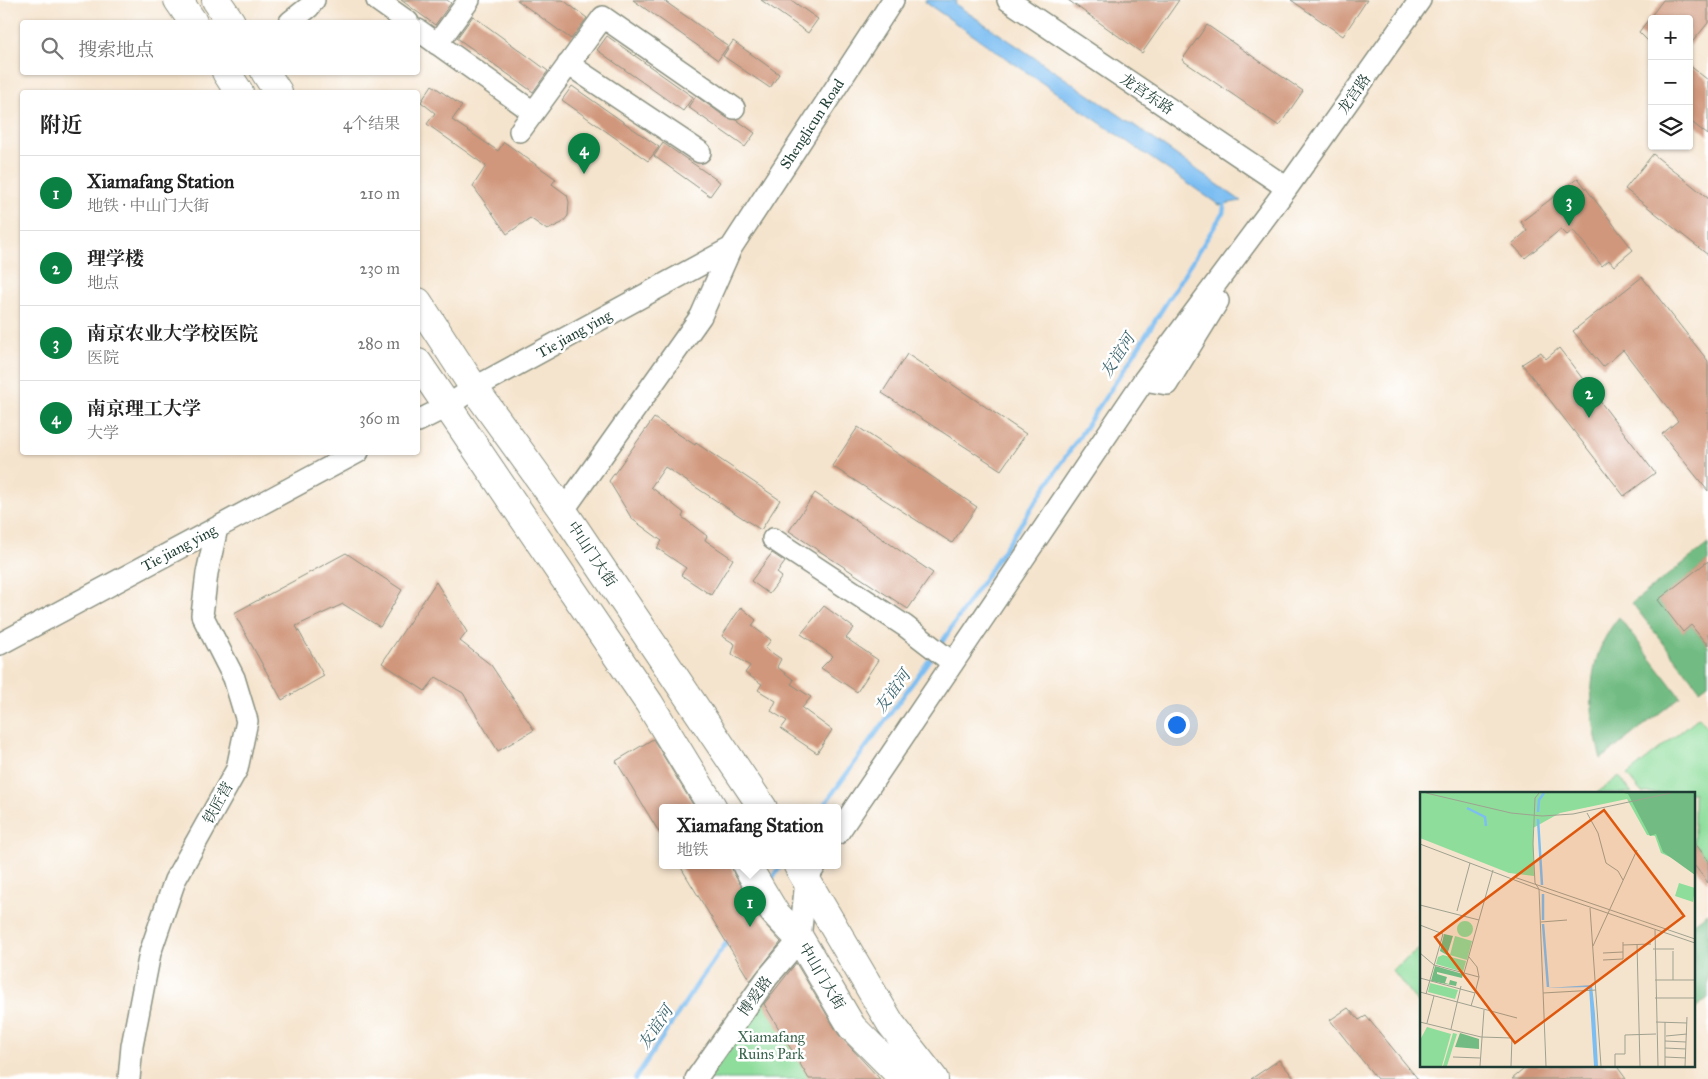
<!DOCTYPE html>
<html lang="zh">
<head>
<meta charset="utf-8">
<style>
  body { margin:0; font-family:"IM FELL Great Primer","Noto Serif SC",serif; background:#f2f2f2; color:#222 }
  .controls { position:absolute; right:15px; top:15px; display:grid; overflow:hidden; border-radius:5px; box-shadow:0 1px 4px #0004 }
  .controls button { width:45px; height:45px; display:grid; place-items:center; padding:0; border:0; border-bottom:1px solid #e0e0e0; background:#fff; color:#222; font:25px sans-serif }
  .you { position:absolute; left:1176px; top:724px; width:18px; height:18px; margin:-12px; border:4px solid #fff; border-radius:50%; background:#1a73e8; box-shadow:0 0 0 8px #1a73e833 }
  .badge { display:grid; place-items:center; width:32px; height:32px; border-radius:50%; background:#0b8043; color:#fff; font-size:16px; font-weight:700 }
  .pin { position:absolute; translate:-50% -41px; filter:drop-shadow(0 1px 2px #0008) }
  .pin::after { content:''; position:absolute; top:26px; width:18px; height:15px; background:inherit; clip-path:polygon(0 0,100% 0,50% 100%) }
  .popup { position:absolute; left:659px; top:804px; width:182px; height:65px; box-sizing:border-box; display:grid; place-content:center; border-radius:5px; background:#fff; filter:drop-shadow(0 1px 4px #0005); font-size:16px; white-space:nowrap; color:#767676 }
  .popup b { font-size:19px; color:#222 }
  .popup::after { content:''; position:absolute; left:50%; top:100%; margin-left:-10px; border:10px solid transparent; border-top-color:#fff }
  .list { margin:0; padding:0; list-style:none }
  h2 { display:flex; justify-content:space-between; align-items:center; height:65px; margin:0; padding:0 20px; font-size:21px }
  h2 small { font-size:16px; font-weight:400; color:#767676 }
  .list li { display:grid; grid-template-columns:32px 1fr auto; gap:15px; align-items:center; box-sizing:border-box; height:75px; padding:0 20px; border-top:1px solid #e0e0e0 }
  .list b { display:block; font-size:19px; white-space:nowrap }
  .list p { margin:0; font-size:16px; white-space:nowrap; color:#767676 }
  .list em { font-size:16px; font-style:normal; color:#767676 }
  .icon { flex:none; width:28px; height:28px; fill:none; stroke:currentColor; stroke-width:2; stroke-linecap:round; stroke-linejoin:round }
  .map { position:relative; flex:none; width:1708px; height:1079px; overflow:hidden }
  .search { position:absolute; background:#fff; box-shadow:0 1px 4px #0004; left:20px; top:20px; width:400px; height:55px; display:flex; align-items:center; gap:12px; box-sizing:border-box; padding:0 18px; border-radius:5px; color:#767676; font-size:19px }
  .panel { position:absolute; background:#fff; box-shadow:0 1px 4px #0004; left:20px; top:90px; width:400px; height:365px; border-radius:5px }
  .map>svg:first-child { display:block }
  .green { fill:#8edd9b; stroke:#568d68 }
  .forest { fill:#72bc83; stroke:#487c5c }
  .water { fill:#7cbef2; stroke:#4e7e93 }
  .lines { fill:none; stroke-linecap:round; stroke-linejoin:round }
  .stream { stroke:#7cbef2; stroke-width:4.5 }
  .building { fill:#d0977c }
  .minor-casing { stroke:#8a9080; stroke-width:24 }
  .major-casing { stroke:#8a9080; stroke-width:30 }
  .minor { stroke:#fff; stroke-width:21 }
  .major { stroke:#fff; stroke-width:28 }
  .labels { text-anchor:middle; stroke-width:5; stroke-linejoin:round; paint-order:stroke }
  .street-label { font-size:15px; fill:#1f3d34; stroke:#fff }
  .park-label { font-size:15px; fill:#3b654e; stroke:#fff }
  .water-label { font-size:16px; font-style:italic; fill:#3b646d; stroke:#fff }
  .inset-river { fill:none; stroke:#7cbef2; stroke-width:2.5 }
  .inset-road { fill:none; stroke:#9fa190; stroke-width:1 }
  .view { fill:#de580e; fill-opacity:0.15; stroke:#de580e; stroke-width:2.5 }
  .inset-edge { fill:none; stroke:#1f3d34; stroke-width:2.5 }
</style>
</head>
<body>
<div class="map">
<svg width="1708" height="1079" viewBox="0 0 1708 1079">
  <rect width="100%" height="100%" fill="#fff"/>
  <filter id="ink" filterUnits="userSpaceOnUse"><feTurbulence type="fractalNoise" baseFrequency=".02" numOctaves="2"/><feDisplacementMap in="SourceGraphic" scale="10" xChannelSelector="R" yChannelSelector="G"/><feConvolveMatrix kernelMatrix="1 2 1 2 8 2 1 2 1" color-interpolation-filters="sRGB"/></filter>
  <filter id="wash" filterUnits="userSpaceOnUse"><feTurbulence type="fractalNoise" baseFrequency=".0096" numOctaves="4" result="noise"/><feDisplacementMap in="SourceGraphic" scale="20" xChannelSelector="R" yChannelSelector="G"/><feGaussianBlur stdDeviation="1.12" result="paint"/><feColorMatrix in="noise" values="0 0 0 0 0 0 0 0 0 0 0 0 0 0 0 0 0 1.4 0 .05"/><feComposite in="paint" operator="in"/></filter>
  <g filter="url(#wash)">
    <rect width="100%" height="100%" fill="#f5e4cd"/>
    <path class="green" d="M1699 717 1708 728V860L1694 842V793H1642L1627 775Z
      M1619 776 1632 793H1597Z
      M1422 947V1008L1392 970Z
      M776 989 846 1079H708L754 1009Z"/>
    <path class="forest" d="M1708 544V561L1659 600 1684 631 1691 625 1708 646V684L1700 690 1632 603Z
      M1619 617 1680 697 1601 759C1588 710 1584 659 1619 617Z
      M1708 913V998L1694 1009V923Z"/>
    <path class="water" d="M926 0H957L955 4 1131 123 1241 201 1219 205 925 2Z"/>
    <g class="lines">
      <path class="stream" d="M940 645 1129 362 1223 213 1225 200
        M822 808 932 656
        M768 884 781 866
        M635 1079 698 983 729 939"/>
    </g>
    <g id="blocks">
      <path class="building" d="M401 0H447L451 3 435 25Z
        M517 0H563L587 18 571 39Z
        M633 0H663L728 46 718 60Z
        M761 0H791L818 19 808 33Z
        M1068 0H1179L1142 53Z
        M1291 0H1367L1343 36Z
        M1663 0H1708V23L1689 46V19H1652V45L1639 32Z
        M473 16 548 71 533 92 457 38Z
        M1207 25 1303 91 1279 126 1182 60Z
        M607 36 693 97 683 111 597 50Z
        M733 41 779 74 770 88 723 56Z
        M1689 65 1708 80V135L1689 120Z
        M432 85 462 106 452 120 498 151 504 142 556 179 552 184 567 195 569 202 568 216 562 223 547 230 530 218 507 234 473 186 486 166 427 124 435 113 421 102Z
        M572 86 659 147 648 161 562 100Z
        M696 96 727 118 737 120 755 133 745 147 688 107Z
        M663 143 720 182 710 196 654 156Z
        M1653 154 1708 198V255L1625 189Z
        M1578 178 1633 250 1614 266 1609 260 1602 266 1573 230 1567 235 1561 229 1525 258 1512 244 1527 231 1521 222Z
        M1642 277 1708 361V491L1662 434 1678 421 1623 350 1603 367 1573 331Z
        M1559 348 1655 473 1624 496 1522 364 1541 352 1546 359Z
        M907 354 1026 434 1001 470 882 393Z
        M654 418 695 445 696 443 780 500 761 530 665 467 651 487 684 513 682 517 707 536 705 540 733 559 711 595 681 575 686 568 657 548 662 541 632 519 609 481Z
        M858 427 977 507 952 543 832 466Z
        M815 493 933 573 908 609 789 531Z
        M346 553 402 590 380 627 343 604 296 626 324 676 282 700 234 613Z
        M772 553 785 562 777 573 782 577 769 594 751 581Z
        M1708 561V646L1691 625 1683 632 1658 600Z
        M436 582 467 632 460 641 491 665 534 730 498 751 463 693 436 677 425 691 382 663Z
        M824 606 854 628 846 638 878 660 857 692 821 668 833 656 801 634Z
        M741 607 756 620 752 626 771 640 765 648 781 659 777 667 794 680 791 684 811 697 802 708 832 730 817 753 781 729 787 721 771 711 776 701 758 690 762 684 745 673 750 666 732 654 735 644 722 636Z
        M653 739 695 808H662V837L616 761Z
        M1694 842 1708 860V883L1694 865Z
        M680 866H731L734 874 762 921 781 942 750 981Z
        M796 963 839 1035 880 1079H809L764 1004Z
        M1348 1008 1359 1020 1366 1016 1418 1079H1377L1330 1020Z
        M1279 1060 1295 1079H1251Z
        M1529 1065H1616L1626 1079H1512Z"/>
    </g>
  </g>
  <g filter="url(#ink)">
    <use href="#blocks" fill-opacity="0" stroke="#8a9080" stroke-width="1"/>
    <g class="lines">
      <g class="minor-casing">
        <path id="minor" d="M377 0 408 22
          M1008 0 1287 188
          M290 22 309 7 314 0
          M418 30 533 112
          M437 44 469 0
          M568 64 700 152
          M520 131 603 17 734 108
          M1144 380 1167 384 1218 301
          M418 421 446 407 474 388 731 248
          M563 511 701 316 731 248 893 0
          M773 539 905 626 953 663
          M0 644 358 452
          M838 833 1144 380 1287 188 1420 0
          M129 1079 132 1046 150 953 175 880 237 769 247 721 234 678 202 615 207 573 217 528
          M696 1079 767 978 800 939 806 880 815 866"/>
      </g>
      <g class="major-casing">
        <path id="major" d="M178 0 193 22
          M216 0 231 22
          M226 72 239 92
          M265 72 278 92
          M418 302 474 388 563 511 763 808
          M418 363 649 703 713 808
          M747 866 775 913 800 939 852 1027 904 1079
          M798 866 891 1024 934 1079"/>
      </g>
      <use href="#minor" class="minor"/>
      <use href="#major" class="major"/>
    </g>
  </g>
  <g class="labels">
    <g class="street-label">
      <text transform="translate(1147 94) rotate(34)" y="5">龙宫东路</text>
      <text transform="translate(1354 94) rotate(-55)" y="5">龙宫路</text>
      <text transform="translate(812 124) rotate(-57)" y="5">Shenglicun Road</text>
      <text transform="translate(574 334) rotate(-29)" y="5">Tie jiang ying</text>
      <text transform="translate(179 548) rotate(-28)" y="5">Tie jiang ying</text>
      <text transform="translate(592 554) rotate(56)" y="5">中山门大街</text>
      <text transform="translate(218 803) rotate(-61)" y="5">铁匠营</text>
      <text transform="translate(822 976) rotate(59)" y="5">中山门大街</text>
      <text transform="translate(755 996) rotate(-54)" y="5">博爱路</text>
    </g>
    <g class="park-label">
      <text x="771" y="1042">Xiamafang<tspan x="771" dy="17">Ruins Park</tspan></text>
    </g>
    <g class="water-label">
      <text transform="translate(1117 355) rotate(-57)" y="6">友谊河</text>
      <text transform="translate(892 691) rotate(-54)" y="6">友谊河</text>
      <text transform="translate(655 1027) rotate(-56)" y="6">友谊河</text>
    </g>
  </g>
  <g transform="translate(1420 792)">
    <rect width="275" height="275" fill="#f5e4cd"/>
    <path d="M0 1H275V83L259 69 241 61 235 44 227 43 207 7 140 21 113 36 114 84 89 81 0 46ZM259 91 275 96 273 110 255 104ZM37 137a8 8 0 1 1 16 0a8 8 0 1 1-16 0ZM35 144 52 149 47 168 30 163ZM23 163 46 169 43 180 16 172 18 165ZM10 191 38 198 35 207 8 200ZM7 235 31 242 22 274H0V248ZM33 241 37 242 27 274H23Z" fill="#8edd9b"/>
    <path d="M204 1H275V83L243 60 236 42 230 44 208 2ZM24 142 33 144 27 163 20 159ZM15 174 43 182 42 186 17 180V182L27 185 25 191 29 192 30 188 37 190 36 194 11 189ZM40 241 59 247V257L35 255Z" fill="#72bc83"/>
    <path d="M172 193 175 222 178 274H174L169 195 127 196Z" fill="#7cbef2"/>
    <path class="inset-river" d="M47 16 65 25 66 34M118 20 119 8 124 1M118 27 122 93M123 102V128M123 132 128 195"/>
    <path class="inset-road" d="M6 1 91 21 122 24 153 22 251 1M119 1 115 6 113 52 115 91 119 97 126 274M167 21 178 41 186 71 198 79 203 88M0 52 126 100 275 151M94 85 275 147M0 113 59 128M170 116 181 274M37 119 50 71M121 130 147 128M0 133 23 142 6 202M235 138 238 274M217 152 220 274M203 153 231 152M173 154 217 58M233 157H254M253 159V188M0 161 14 173 59 185 55 201M183 161 203 160M49 165 57 175 59 185M183 168 203 167V150M44 181 73 78M0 186 55 201 51 214M235 188H275M0 200 97 226M123 201 176 198M235 206H275M0 230 61 245 92 246 91 274M236 230 267 231M7 231 14 204M31 237 41 194M246 244 267 242M245 249 266 250M245 256 266 257M33 265 60 266M245 265 266 266M60 274 64 218M195 274V262H205V243L236 242M245 274V230M265 274 267 225"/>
    <path class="view" d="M184 18 264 124 95 251 15 145Z"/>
    <rect width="275" height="275" class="inset-edge"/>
  </g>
</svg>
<div class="controls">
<button>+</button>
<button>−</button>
<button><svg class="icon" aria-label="layers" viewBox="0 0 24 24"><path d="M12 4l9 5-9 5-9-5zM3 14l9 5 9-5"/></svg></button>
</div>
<div class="you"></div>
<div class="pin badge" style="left:750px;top:927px">1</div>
<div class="popup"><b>Xiamafang Station</b>地铁</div>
<div class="pin badge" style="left:1589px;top:418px">2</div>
<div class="pin badge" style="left:1569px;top:226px">3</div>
<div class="pin badge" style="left:584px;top:174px">4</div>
<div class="search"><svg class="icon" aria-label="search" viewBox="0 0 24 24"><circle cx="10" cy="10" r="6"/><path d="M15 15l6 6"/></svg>搜索地点</div>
<section class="panel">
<h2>附近<small>4个结果</small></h2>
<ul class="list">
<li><span class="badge">1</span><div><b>Xiamafang Station</b><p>地铁 · 中山门大街</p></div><em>210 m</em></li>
<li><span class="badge">2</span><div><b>理学楼</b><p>地点</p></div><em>230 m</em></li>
<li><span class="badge">3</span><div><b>南京农业大学校医院</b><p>医院</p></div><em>280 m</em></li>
<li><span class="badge">4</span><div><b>南京理工大学</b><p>大学</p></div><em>360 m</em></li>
</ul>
</section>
</div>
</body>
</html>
